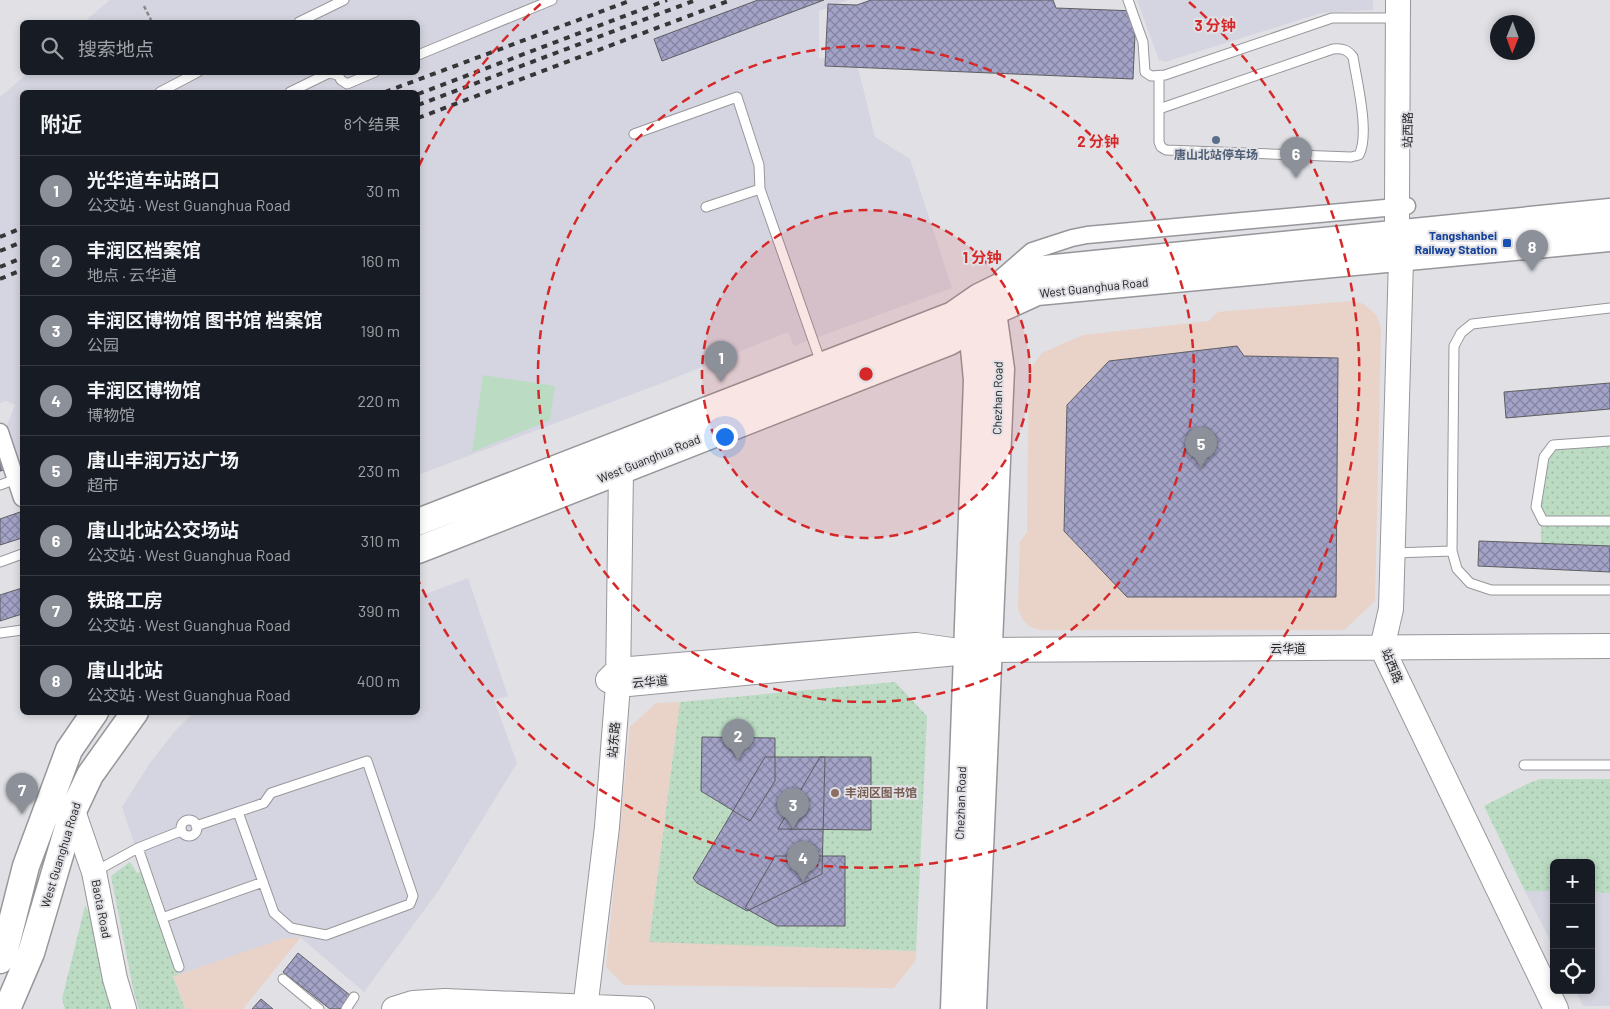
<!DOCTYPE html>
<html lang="zh">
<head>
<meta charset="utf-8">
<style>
  body { margin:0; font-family:Barlow,"Noto Sans SC",sans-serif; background:#20242c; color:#f1f3f6 }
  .controls { position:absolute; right:15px; bottom:15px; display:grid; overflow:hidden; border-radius:8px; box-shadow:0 2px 8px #0003 }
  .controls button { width:45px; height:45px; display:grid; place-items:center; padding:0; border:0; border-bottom:1px solid #363941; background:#171b24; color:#f1f3f6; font:25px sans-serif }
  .compass { position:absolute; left:1490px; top:15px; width:45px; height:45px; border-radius:50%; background:#171b24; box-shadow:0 2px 8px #0003; rotate:181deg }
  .you { position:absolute; left:724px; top:436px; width:18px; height:18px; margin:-12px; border:4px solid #fff; border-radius:50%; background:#1a73e8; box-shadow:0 0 0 8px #1a73e833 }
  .badge { display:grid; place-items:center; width:32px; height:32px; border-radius:50%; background:#8c9099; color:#fff; font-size:16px; font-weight:700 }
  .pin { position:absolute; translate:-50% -41px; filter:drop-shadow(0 1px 2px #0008) }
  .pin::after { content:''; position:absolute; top:26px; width:18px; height:15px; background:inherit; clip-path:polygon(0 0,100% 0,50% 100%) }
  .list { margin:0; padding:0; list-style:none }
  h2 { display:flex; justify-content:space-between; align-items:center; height:65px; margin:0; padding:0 20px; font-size:21px }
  h2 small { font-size:16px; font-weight:400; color:#9ea1a6 }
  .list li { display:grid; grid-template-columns:32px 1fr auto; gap:15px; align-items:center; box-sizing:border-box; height:70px; padding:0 20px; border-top:1px solid #363941 }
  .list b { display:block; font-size:19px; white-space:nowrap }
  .list p { margin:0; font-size:16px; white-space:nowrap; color:#9ea1a6 }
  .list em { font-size:16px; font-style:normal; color:#9ea1a6 }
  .icon { flex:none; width:28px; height:28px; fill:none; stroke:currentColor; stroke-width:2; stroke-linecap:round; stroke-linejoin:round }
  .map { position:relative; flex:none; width:1610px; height:1009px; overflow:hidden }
  .search { position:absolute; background:#171b24; box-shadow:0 2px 8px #0003; left:20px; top:20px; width:400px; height:55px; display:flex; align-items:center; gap:12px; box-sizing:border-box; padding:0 18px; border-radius:8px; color:#9ea1a6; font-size:19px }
  .panel { position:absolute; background:#171b24; box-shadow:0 2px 8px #0003; left:20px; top:90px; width:400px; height:625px; border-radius:8px }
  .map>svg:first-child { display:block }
  .commercial { fill:#e9d2c7 }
  .built { fill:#d5d5e1 }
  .green { fill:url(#green-dots) }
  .pitch { fill:#bbdbc2 }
  .building { fill:url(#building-cross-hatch); stroke:#5e5e62 }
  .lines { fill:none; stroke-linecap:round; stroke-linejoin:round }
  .lane-casing { stroke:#97979b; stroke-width:11 }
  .street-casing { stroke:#97979b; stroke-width:19 }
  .secondary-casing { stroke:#97979b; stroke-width:26 }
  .primary-casing { stroke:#97979b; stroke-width:29 }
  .path { stroke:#89898c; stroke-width:2.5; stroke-dasharray:4 2.5; stroke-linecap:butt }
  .lane { stroke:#fff; stroke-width:9 }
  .street { stroke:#fff; stroke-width:16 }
  .secondary { stroke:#fff; stroke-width:24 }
  .primary { stroke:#fff; stroke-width:26 }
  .rail { stroke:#363638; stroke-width:4; stroke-dasharray:6 6; stroke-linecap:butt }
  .ring { fill:none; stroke:#d62828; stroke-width:2.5; stroke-dasharray:9 6 }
  .service-dot { fill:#5c6f8a; stroke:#e0e0e5; stroke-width:2 }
  .transit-dot { fill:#1a4fb4; stroke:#e0e0e5; stroke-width:2 }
  .education-dot { fill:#8d6e63; stroke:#e0e0e5; stroke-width:2 }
  .labels { text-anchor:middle; stroke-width:4; stroke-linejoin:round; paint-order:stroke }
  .street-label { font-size:12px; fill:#222224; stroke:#e0e0e5 }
  .service-label { font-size:12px; font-weight:bold; fill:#4e5e75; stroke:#e0e0e5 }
  .transit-label { font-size:12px; font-weight:bold; fill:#164399; stroke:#e0e0e5; text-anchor:end }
  .education-label { font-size:12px; font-weight:bold; fill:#785e54; stroke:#e0e0e5; text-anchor:start }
  .centre { fill:#d62828; stroke:#e0e0e5; stroke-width:2.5 }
  .ring-label { font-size:15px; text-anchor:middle; font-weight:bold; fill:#d62828; stroke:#e0e0e5; stroke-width:4; stroke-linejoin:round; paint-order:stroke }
</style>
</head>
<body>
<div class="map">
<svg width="1610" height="1009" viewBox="0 0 1610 1009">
  <defs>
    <pattern id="green-dots" width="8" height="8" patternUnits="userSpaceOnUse" patternTransform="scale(1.25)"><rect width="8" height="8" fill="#bbdbc2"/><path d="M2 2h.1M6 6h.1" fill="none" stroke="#a0bca7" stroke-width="1.8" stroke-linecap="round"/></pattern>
    <pattern id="building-cross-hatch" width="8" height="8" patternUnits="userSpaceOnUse" patternTransform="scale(1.25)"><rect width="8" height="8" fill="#a3a2c7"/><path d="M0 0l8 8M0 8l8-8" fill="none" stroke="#8484a1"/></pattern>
  </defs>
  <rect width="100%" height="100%" fill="#e0e0e5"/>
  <path class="commercial" d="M1352 301 1364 304 1376 315 1381 328 1375 601 1344 630H1041L1030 627 1023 620 1018 609 1020 542 1027 532 1029 371 1042 353 1083 335 1209 321 1218 312Z
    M680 702 649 941 916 951V960L894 988 624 985 606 967 630 727 656 703Z
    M301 937 243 1009H185L173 975 281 939Z"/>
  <path class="built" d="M110 0H848L819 11V58L856 59 875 137 910 159 952 288 794 346 788 332 670 380 418 475V92H22V474L7 425 15 405 6 401 0 403V97L28 73 418 72V22H84Z
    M1137 0H1373V10L1322 13 1165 62 1159 60Z
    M468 578 508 696 494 700 517 763 439 890 364 992 300 937 281 939 178 975 122 807 150 763 174 732 193 713 418 712V597Z
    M1525 891H1554V948Z
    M1591 892 1610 893V1006H1583L1575 990H1591Z"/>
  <path class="green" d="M1610 445V546L1541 547V450Z
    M895 682 927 716 916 951 649 942 680 702Z
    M1540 779H1610V893L1591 892V863H1554V891H1525L1484 806 1527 784Z
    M130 862 137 873 143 871 178 975 173 976 185 1009H139L134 993 111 876Z
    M85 906 93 917 115 1009H65L62 999Z"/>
  <path class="pitch" d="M483 375 555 386 550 420 472 452Z"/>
  <path class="building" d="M758 0H824L662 61 654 39Z
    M871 0H1053L1056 8 1136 11 1133 79 825 66 828 4 857 5Z
    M1237 346 1244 356 1338 358 1336 597H1127L1064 531 1067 405 1109 361Z
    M1610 383V409L1506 418 1504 392Z
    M0 455 5 470 0 471Z
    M20 512 22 521V538L0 545V519Z
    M1479 541 1610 546V572L1478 566Z
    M22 588V614L0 621V595Z
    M702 737 775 738V781L750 821 701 791Z
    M765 757H825L822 874 747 911 697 883 693 878Z
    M820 757H871V830L778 829Z
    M775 856H845V926H777L745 908Z
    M298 953 351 996 340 1009H330L283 972Z
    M261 999 273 1009H252Z"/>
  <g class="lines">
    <g class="lane-casing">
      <path id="lane" d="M1128 0 1143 42 1145 72 1151 76 1165 75 1332 18H1397
        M299 22 344 0
        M418 55 552 0
        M1159 76V142L1161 147 1166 150 1351 157 1359 155C1370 134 1357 82 1353 57 1348 50 1343 48 1333 49L1159 109
        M160 92 198 72
        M290 92 329 73 338 75 341 80 347 84 375 72
        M634 134 737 97 759 165 760 189 821 363
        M706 207 760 189
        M1610 441 1553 445 1544 457 1536 507 1543 521H1610
        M0 485 16 479
        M1452 551 1454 346 1461 333 1472 324 1610 308
        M1394 553 1452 551 1457 569 1470 583 1491 590H1610
        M0 562 22 554
        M0 633 22 630
        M1524 765H1610
        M181 828a8 8 0 1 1 16 0a8 8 0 1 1-16 0Z
        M196 826 264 803 271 793 367 761 413 896 410 904 326 935 291 928 274 913 238 812
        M138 848 179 967
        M96 871 138 848 181 831
        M162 918 263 882
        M283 979 319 1009
        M346 1009 354 997"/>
    </g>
    <g class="street-casing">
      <path id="street" d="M1002 277 1032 251 1072 238 1087 235 1407 206
        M0 432 22 498"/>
    </g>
    <g class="secondary-casing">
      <path id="secondary" d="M1398 0 1397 207V234L1401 259 1391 609 1382 648 1556 1009
        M966 652 916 645 618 670 608 680 618 685 989 650 1610 646
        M73 811 94 872 115 979 124 1009
        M394 1009 413 1003 445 1001 642 1009
        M585 1009 607 827 618 685 621 470"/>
    </g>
    <g class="primary-casing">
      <path id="primary" d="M418 522 953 315 979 297 1034 270 1610 212
        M418 550 949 342 972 328 993 312 1037 292 1610 238
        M0 960 5 949 26 866 69 750 95 712
        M7 1009 31 953 73 811 90 775 135 712
        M954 1009 977 380 972 328 975 312
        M973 1009 1001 369 993 312 983 302"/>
    </g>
    <path class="path" d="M144 6 152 22"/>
    <use href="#lane" class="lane"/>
    <use href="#street" class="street"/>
    <use href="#secondary" class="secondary"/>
    <use href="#primary" class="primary"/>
    <path class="rail" d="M385 92 632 0
      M418 94 667 0
      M418 105 696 0
      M418 118 731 0
      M0 237 22 228
      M0 251 22 242
      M0 267 22 258
      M0 279 22 270"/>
  </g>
  <circle cx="866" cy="374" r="164" fill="#d62828" fill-opacity=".12"/>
  <g class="ring">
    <circle cx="866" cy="374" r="164"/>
    <circle cx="866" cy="374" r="328"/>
    <path d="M419 166A493 493 0 0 1 543 2M1189 2A493 493 0 1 1 419 582"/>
  </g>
  <circle class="service-dot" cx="1216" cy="140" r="5"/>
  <rect class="transit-dot" x="1502" y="238" width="10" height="10" rx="2.5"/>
  <circle class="education-dot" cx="835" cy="793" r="5"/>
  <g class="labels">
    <g class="street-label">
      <text transform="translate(1408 130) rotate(-89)" y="4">站西路</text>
      <text transform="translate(1094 288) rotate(-6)" y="4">West Guanghua Road</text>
      <text transform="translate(998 398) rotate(-89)" y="4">Chezhan Road</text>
      <text transform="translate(649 459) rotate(-22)" y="4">West Guanghua Road</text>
      <text x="1288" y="653">云华道</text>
      <text transform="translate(1392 666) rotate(68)" y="4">站西路</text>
      <text transform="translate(650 682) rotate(-5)" y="4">云华道</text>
      <text transform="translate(614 740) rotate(-85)" y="4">站东路</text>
      <text transform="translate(961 803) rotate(-88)" y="4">Chezhan Road</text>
      <text transform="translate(61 855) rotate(-73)" y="4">West Guanghua Road</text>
      <text transform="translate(101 909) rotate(79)" y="4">Baota Road</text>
    </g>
    <g class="service-label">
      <text x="1216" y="159">唐山北站停车场</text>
    </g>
    <g class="transit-label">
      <text x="1497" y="240">Tangshanbei<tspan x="1497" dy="14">Railway Station</tspan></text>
    </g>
    <g class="education-label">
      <text x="845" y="797">丰润区图书馆</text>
    </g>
  </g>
  <circle cx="866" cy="374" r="8" class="centre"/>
  <g class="ring-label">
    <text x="1215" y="31">3 分钟</text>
    <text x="1098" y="147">2 分钟</text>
    <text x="982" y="263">1 分钟</text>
  </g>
</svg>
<div class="controls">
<button>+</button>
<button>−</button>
<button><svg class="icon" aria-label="locate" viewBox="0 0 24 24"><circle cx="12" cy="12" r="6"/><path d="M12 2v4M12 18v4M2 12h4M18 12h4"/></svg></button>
</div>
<svg class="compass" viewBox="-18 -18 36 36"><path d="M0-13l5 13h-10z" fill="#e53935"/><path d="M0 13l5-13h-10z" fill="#9ea1a6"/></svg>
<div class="you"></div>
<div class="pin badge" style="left:721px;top:382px">1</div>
<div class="pin badge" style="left:738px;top:760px">2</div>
<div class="pin badge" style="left:793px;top:829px">3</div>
<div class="pin badge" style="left:803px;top:882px">4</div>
<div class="pin badge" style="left:1201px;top:468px">5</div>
<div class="pin badge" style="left:1296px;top:178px">6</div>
<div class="pin badge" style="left:22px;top:814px">7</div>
<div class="pin badge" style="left:1532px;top:271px">8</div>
<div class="search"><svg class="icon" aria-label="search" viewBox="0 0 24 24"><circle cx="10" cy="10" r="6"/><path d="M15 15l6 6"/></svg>搜索地点</div>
<section class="panel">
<h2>附近<small>8个结果</small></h2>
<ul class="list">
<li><span class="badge">1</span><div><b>光华道车站路口</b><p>公交站 · West Guanghua Road</p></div><em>30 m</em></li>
<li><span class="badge">2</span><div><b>丰润区档案馆</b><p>地点 · 云华道</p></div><em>160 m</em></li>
<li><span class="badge">3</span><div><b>丰润区博物馆 图书馆 档案馆</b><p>公园</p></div><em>190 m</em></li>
<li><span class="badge">4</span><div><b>丰润区博物馆</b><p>博物馆</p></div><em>220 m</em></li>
<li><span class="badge">5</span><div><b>唐山丰润万达广场</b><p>超市</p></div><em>230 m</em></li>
<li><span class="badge">6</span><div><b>唐山北站公交场站</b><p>公交站 · West Guanghua Road</p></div><em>310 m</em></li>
<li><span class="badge">7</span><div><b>铁路工房</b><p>公交站 · West Guanghua Road</p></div><em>390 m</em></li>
<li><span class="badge">8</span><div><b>唐山北站</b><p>公交站 · West Guanghua Road</p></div><em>400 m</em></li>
</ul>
</section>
</div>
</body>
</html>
